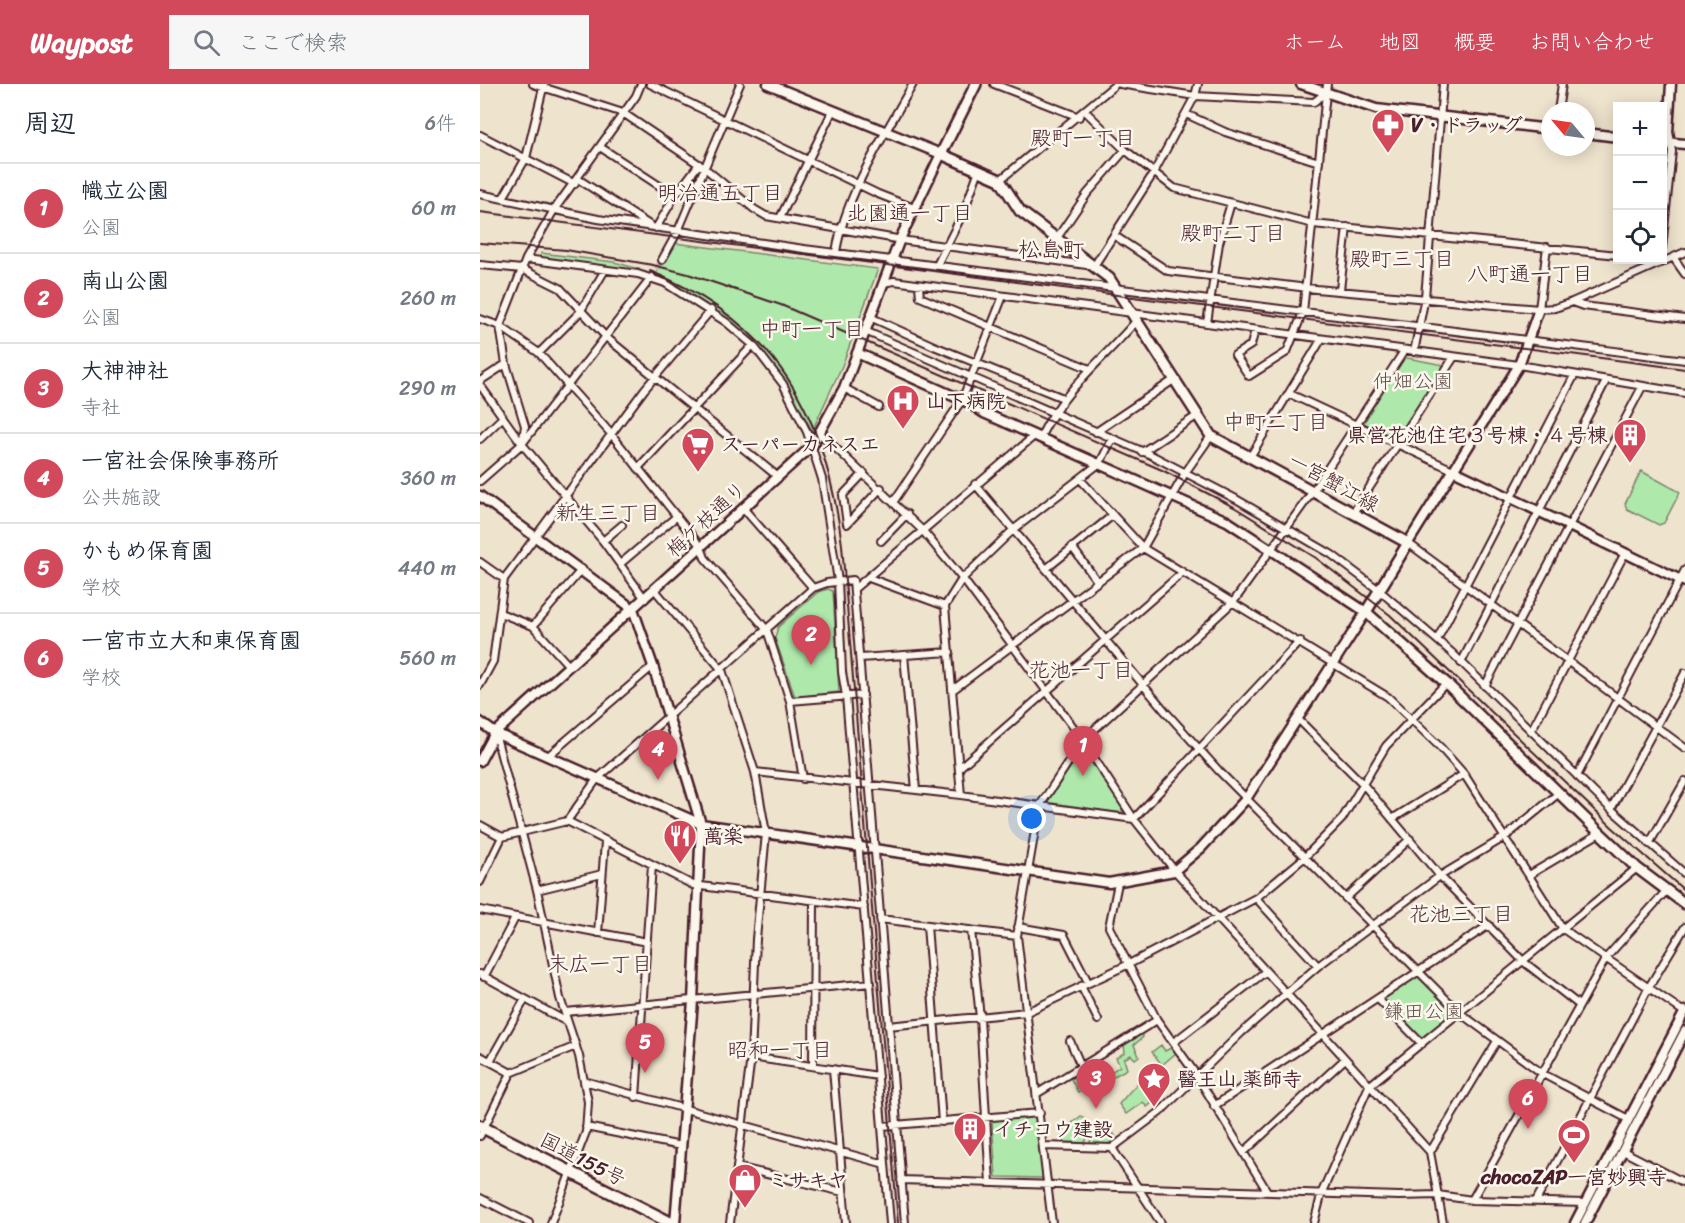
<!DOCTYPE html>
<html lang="ja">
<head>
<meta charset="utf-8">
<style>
  body { margin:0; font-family:Sriracha,"Klee One",sans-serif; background:#f6f6f7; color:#1f2937 }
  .controls { position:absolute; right:18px; top:18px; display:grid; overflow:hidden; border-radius:0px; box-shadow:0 3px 15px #0003 }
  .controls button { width:54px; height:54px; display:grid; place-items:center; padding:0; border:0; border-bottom:2px solid #e0e1e3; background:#fff; color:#1f2937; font:30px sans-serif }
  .compass { position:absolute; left:1061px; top:18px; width:54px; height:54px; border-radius:50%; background:#fff; box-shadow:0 3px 15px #0003; rotate:299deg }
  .you { position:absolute; left:552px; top:735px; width:21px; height:21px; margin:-15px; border:4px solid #fff; border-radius:50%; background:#1a73e8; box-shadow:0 0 0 9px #1a73e833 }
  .badge { display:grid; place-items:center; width:39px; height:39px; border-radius:50%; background:#d1495b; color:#fff; font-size:20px; font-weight:700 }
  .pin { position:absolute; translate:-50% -50px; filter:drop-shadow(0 2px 3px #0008) }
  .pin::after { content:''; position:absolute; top:32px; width:21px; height:18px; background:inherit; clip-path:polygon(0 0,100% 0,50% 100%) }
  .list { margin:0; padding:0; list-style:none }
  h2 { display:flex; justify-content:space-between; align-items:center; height:78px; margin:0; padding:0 24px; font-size:26px }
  h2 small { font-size:20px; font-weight:400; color:#747a83 }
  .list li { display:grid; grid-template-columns:39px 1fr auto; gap:18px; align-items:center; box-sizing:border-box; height:90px; padding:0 24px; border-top:2px solid #e0e1e3 }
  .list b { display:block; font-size:22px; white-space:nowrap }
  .list p { margin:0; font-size:20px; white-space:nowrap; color:#747a83 }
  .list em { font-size:20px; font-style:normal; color:#747a83 }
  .icon { flex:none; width:33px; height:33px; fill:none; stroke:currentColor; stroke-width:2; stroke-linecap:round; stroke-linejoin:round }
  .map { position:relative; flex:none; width:1205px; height:1139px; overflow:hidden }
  header { display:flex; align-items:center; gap:36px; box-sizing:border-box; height:84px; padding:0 30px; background:#d1495b; color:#fff }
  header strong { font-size:28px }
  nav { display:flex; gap:33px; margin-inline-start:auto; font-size:21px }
  .search { width:420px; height:54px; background:#f6f6f7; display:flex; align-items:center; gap:15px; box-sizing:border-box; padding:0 21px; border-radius:0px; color:#747a83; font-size:22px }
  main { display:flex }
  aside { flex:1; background:#fff }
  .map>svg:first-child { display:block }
  .green { fill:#afe8ab; stroke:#7c846b; stroke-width:1.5 }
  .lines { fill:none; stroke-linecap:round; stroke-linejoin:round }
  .street-tunnel { stroke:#cdbcad; stroke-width:6; stroke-dasharray:6 3; stroke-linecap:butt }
  .street-casing { stroke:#4a1f2b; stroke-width:10 }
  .secondary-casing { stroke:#4a1f2b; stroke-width:13 }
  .primary-casing { stroke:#4a1f2b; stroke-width:14 }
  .highway-casing { stroke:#4a1f2b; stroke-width:15 }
  .street { stroke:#fbf7ec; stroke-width:6 }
  .secondary { stroke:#fbf7ec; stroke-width:8 }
  .primary { stroke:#fbf7ec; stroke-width:9 }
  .highway { stroke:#fbf7ec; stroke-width:10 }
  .rail { stroke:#4a1f2b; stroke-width:2 }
  .labels { text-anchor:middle; stroke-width:5; stroke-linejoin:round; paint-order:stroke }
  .poi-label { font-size:20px; font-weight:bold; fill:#4a1f2b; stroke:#fbf7ec; text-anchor:start }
  .park-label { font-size:20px; fill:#63514b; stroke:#fbf7ec }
  .street-label { font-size:20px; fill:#4a1f2b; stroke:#fbf7ec }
  .neighbourhood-label { font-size:21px; fill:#4a1f2b; stroke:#fbf7ec }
  .quarter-label { font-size:22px; fill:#4a1f2b; stroke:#fbf7ec }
</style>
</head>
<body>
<header>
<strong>Waypost</strong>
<div class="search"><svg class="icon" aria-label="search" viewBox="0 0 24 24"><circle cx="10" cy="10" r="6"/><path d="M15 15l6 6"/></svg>ここで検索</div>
<nav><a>ホーム</a><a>地図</a><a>概要</a><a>お問い合わせ</a></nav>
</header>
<main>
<aside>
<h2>周辺<small>6件</small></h2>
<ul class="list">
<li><span class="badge">1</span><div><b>幟立公園</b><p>公園</p></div><em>60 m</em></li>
<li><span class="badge">2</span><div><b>南山公園</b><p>公園</p></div><em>260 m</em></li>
<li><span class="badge">3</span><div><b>大神神社</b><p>寺社</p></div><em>290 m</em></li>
<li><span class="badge">4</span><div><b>一宮社会保険事務所</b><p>公共施設</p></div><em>360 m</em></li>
<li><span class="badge">5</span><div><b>かもめ保育園</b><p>学校</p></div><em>440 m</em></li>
<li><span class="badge">6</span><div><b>一宮市立大和東保育園</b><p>学校</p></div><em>560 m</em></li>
</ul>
</aside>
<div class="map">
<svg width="1205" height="1139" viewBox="0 0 1205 1139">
  <rect width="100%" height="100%" fill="#eee3cd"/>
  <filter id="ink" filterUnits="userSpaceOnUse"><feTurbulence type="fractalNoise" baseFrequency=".0167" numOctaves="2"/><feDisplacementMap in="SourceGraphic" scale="12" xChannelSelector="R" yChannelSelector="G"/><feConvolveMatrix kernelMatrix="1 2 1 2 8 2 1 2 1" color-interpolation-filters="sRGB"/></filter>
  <g filter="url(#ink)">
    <path class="green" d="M194 159 398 185 362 282 332 347C293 268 254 230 175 191Z
      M61 169 134 178 159 185V188L61 174Z
      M922 273 969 282 918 356 884 339Z
      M1161 387 1200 408 1184 439 1179 441 1147 425 1145 420Z
      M348 505 353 507 359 608 315 613 295 554 298 543 338 508Z
      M603 664 642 723V729L566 720Z
      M937 892 976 929 941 954 904 915Z
      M661 950 663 953 654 961 659 972 655 975 651 971 644 975 647 985 629 995 628 990 640 982 636 974 645 968 644 961Z
      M681 961 685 967 691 964 696 969 682 981 672 968Z
      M610 982 625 1003 612 1013 604 1006 598 1008 591 995Z
      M664 994 668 998 663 1002 672 1019 667 1023 663 1018 646 1030 639 1020C648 1010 654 1001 664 994Z
      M601 1032 611 1042 605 1059 583 1058 582 1047Z
      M556 1033 564 1094 516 1093 512 1037Z
      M624 1043 630 1053 634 1050 636 1054 628 1060 610 1059 611 1053Z"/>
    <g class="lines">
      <path class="street-tunnel" d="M172 193 182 176"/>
      <g class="street-casing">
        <path id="street" d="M53 0 143 29 226 85 274 125 286 132 428 157 614 182 673 90 715 12 718 0
          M170 0 398 110 434 124
          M514 0 599 33
          M640 0 715 12 834 18 845 9
          M605 27 645 66 694 104 833 140 1138 171
          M1078 27 1082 0
          M706 30 745 48 839 78
          M0 51 95 100
          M120 63 195 112
          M98 95 171 142
          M520 96 636 0
          M0 110 118 135 324 165 1205 276
          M23 114 46 74 64 0
          M300 134 353 26
          M176 144 195 112 219 80
          M635 152 688 187 836 205 1059 225 1075 224 1092 218 1205 168
          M577 154 607 110 645 66
          M1182 164 1192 67 1190 58
          M356 168C366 109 404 52 433 0
          M1193 173 1205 190
          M46 175 158 190 185 199 246 238 273 261 303 300 327 348 342 395 358 497 362 588 366 612 410 1139
          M182 176 198 147 260 0
          M0 181 42 185 80 204 127 254 297 392
          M457 181 484 127 499 86
          M403 199 414 197 1039 281 1205 309
          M439 202 440 213 610 285
          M860 206 867 143
          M1092 218 1103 222 1205 235
          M1059 225 1067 163
          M390 233 454 262 583 314
          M0 235 20 242 59 269 132 351 221 463 225 474 287 546 310 617 323 695
          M727 239 739 159 751 119
          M775 246 771 261 755 271 769 292 807 268 823 228 847 0
          M385 247 671 371 756 415 851 470 900 507 971 568 1131 725 1205 790
          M934 268 945 213 963 0
          M59 269 100 228 125 186
          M0 297 26 280
          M0 301 42 360 123 457 165 515
          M364 304 399 323
          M810 310 975 387
          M616 348 695 295
          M341 350 443 447 486 499 597 648 654 735 695 787 950 1068 963 1139
          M0 355 23 333
          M42 360 45 342 26 280 20 242 46 175 74 126 156 12 161 0
          M662 368 718 331
          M770 373 841 256
          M158 384 273 261
          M384 389 363 411 367 440 401 404
          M600 395 663 464 908 613 961 664 984 690 1083 845 1204 928
          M0 397 42 360 172 193
          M495 400 685 627 739 687 960 909 980 929 1063 990 1148 1035
          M414 417 482 316 523 212
          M263 424 333 504
          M873 429 974 273
          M123 457 142 441
          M401 457 427 430
          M928 459 1205 664
          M592 463 617 497
          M0 478 24 495
          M140 480 197 432
          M566 485 633 431
          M389 494 465 522
          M374 505 553 353 561 352C583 306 624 275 657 236
          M175 506 242 586 275 688 286 749 276 855 271 973 250 1139
          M20 529 53 542 102 485
          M53 542 89 582
          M957 556 1094 292
          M424 571 436 706
          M380 574 470 568
          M981 579 1126 297
          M0 601 13 577 24 495 164 306 231 226
          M1005 602 1162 303
          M474 605 663 464 705 389 731 352
          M310 617 383 611
          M818 635 883 700 960 792 1044 878 1099 921
          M1051 647 1145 469
          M15 649 57 806 80 914 99 972 108 1018 106 1048 71 1139
          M68 672 173 582
          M479 684 703 488
          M275 688 481 711 654 735 820 557
          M1097 692 1205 486
          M481 711 465 522 482 495 533 446 620 379 632 355
          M1131 725 1205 589
          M912 735 984 690
          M87 737 117 695 333 504 347 499 373 496 425 1139
          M0 741 22 753
          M1169 760 1205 697
          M1049 791 1120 749
          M0 798 22 753 87 737 213 801 384 823
          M638 799 629 843 677 936 717 992 787 1107
          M57 806 122 790
          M776 814 838 882
          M866 814 930 755
          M0 826 167 858
          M400 835 537 852
          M447 841 462 1038
          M538 843 584 851 608 898
          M491 846 500 934 510 1099
          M118 849 125 758
          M0 890 87 938
          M4 893 35 834
          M601 902 618 936
          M898 915 942 960
          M85 928 391 899
          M408 942 547 928 649 880 776 814 825 773 862 735 906 662 966 599
          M590 957 601 982
          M694 958 785 888
          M0 972 31 989
          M271 973 398 992
          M10 977 45 915
          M333 982 334 817
          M353 985 366 1139
          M104 997 405 1080
          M558 1009 677 936
          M156 1013 172 781
          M734 1022 1009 841
          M402 1042 560 1029
          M106 1043 201 1062
          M0 1052 31 989 96 962
          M564 1062 632 1064 680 1028 761 949 838 882 960 792 1025 753 1079 709
          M632 1064 681 1139
          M1143 1067 1205 1099
          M764 1068 865 975
          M950 1068 1017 957
          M257 1083 363 1108
          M421 1096 919 1112 958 1111 992 1116 1105 1119
          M0 1114 49 1139
          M992 1116 1126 874 1187 806
          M1056 1117 1169 903 1205 843
          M572 1139 537 852 559 723 603 656 754 517 833 407 924 267
          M834 1139 842 1108 889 1002 1157 784"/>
      </g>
      <g class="secondary-casing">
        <path id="secondary" d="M821 0 896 25 1070 45
          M1106 49 1138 53
          M1182 58 1205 60
          M1190 58 1188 48 1191 0
          M975 387 1205 498
          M0 412 153 525 173 582 221 740 213 917 195 1139
          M928 459 1039 281 1059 225
          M0 638 15 649 221 740 629 799 694 787 721 764 766 715 886 528 747 437 504 329 489 319 377 269
          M0 677 15 649 332 362 364 304 420 155 461 70 288 0
          M1095 1139 1205 927
          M1105 1139 1205 947"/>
      </g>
      <g class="primary-casing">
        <path id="primary" d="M496 0 461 70 520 96 540 127 629 194 731 352 928 459 886 528 966 599 1120 749 1157 784 1205 820"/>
      </g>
      <g class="highway-casing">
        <path id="highway" d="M0 1042 191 1139"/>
      </g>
      <use href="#street" class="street"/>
      <use href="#secondary" class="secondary"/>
      <use href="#primary" class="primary"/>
      <use href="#highway" class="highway"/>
      <path class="rail" d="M0 128 1205 285
        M0 159 86 166 173 181 208 190 301 221 682 386 754 423 836 474 910 531 1132 743 1205 807
        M170 187C297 239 346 330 362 461L418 1139"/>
    </g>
  </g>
  <defs>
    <g id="pharmacy-pin" transform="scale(1.725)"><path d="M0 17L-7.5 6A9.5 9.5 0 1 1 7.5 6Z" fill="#d1495b" stroke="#fbf7ec"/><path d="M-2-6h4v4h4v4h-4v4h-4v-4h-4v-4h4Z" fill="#fff"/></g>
    <g id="hospital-pin" transform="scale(1.725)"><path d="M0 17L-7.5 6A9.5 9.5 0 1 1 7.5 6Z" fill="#d1495b" stroke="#fbf7ec"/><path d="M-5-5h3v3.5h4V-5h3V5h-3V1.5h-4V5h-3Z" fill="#fff"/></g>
    <g id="building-pin" transform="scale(1.725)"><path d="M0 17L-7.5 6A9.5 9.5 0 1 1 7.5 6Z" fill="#d1495b" stroke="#fbf7ec"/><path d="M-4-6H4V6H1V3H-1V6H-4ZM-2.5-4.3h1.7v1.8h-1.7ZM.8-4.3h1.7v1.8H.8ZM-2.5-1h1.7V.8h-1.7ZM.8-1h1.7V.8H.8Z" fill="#fff"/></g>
    <g id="supermarket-pin" transform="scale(1.725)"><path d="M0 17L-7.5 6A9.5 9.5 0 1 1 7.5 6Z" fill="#d1495b" stroke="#fbf7ec"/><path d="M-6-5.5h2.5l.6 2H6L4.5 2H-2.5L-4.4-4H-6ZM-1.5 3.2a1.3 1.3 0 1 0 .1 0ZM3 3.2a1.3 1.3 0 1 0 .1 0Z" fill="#fff"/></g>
    <g id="restaurant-pin" transform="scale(1.725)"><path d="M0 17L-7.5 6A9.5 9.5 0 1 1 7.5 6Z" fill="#d1495b" stroke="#fbf7ec"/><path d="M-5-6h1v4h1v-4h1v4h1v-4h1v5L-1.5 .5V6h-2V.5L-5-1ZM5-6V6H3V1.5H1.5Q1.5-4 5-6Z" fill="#fff"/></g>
    <g id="sight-pin" transform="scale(1.725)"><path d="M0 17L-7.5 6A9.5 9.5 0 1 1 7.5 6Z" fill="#d1495b" stroke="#fbf7ec"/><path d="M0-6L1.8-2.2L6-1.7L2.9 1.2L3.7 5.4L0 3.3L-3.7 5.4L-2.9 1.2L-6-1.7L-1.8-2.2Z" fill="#fff"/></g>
    <g id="stadium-pin" transform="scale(1.725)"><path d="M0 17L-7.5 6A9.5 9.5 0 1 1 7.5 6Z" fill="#d1495b" stroke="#fbf7ec"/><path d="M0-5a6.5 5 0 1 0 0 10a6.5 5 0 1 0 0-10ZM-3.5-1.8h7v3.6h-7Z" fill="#fff"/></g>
    <g id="shop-pin" transform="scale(1.725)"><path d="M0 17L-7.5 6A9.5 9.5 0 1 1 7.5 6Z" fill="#d1495b" stroke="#fbf7ec"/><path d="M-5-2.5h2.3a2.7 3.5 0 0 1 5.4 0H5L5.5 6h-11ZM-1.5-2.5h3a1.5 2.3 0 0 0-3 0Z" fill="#fff"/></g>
  </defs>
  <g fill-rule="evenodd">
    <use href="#pharmacy-pin" x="908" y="41"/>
    <use href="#hospital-pin" x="423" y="317"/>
    <use href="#building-pin" x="1150" y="351"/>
    <use href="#supermarket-pin" x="218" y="360"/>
    <use href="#restaurant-pin" x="200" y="752"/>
    <use href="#sight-pin" x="674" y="995"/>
    <use href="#building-pin" x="490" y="1045"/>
    <use href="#stadium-pin" x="1094" y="1051"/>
    <use href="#shop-pin" x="265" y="1096"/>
  </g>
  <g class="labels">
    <g class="poi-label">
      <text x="931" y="48">V・ドラッグ</text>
      <text x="446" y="324">山下病院</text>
      <text x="1127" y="358" text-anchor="end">県営花池住宅３号棟・４号棟</text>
      <text x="241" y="367">スーパーカネスエ</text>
      <text x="223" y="759">萬楽</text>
      <text x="697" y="1002">醫王山 薬師寺</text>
      <text x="513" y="1052">イチコウ建設</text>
      <text x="1094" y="1100" text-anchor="middle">chocoZAP一宮妙興寺</text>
      <text x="288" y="1103">ミサキヤ</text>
    </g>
    <g class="park-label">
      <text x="933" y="304">仲畑公園</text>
      <text x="944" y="934">鎌田公園</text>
    </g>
    <g class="street-label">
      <text transform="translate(854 398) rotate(29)" y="7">一宮蟹江線</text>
      <text transform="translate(226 435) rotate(-43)" y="7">梅ケ枝通り</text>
      <text transform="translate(103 1075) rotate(27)" y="7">国道155号</text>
    </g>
    <g class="neighbourhood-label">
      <text x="603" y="61">殿町一丁目</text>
      <text x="240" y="116">明治通五丁目</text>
      <text x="430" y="136">北園通一丁目</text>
      <text x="753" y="156">殿町二丁目</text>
      <text x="922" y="182">殿町三丁目</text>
      <text x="1050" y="197">八町通一丁目</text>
      <text x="332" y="252">中町一丁目</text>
      <text x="796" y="345">中町二丁目</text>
      <text x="128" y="436">新生三丁目</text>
      <text x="601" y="593">花池一丁目</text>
      <text x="981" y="837">花池三丁目</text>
      <text x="120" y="887">末広一丁目</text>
      <text x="300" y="973">昭和一丁目</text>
    </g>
    <g class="quarter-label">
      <text x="571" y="173">松島町</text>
    </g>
  </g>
</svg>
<div class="controls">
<button>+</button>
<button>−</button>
<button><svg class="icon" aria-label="locate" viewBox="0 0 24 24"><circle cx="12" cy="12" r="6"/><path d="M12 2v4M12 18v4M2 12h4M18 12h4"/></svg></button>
</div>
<svg class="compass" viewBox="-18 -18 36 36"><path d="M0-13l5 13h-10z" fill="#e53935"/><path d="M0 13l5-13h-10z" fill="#747a83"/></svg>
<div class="you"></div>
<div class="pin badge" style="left:603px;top:692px">1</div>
<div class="pin badge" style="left:331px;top:581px">2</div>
<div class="pin badge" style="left:616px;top:1025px">3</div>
<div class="pin badge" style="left:178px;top:696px">4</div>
<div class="pin badge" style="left:165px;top:989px">5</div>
<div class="pin badge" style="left:1048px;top:1045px">6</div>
</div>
</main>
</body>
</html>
